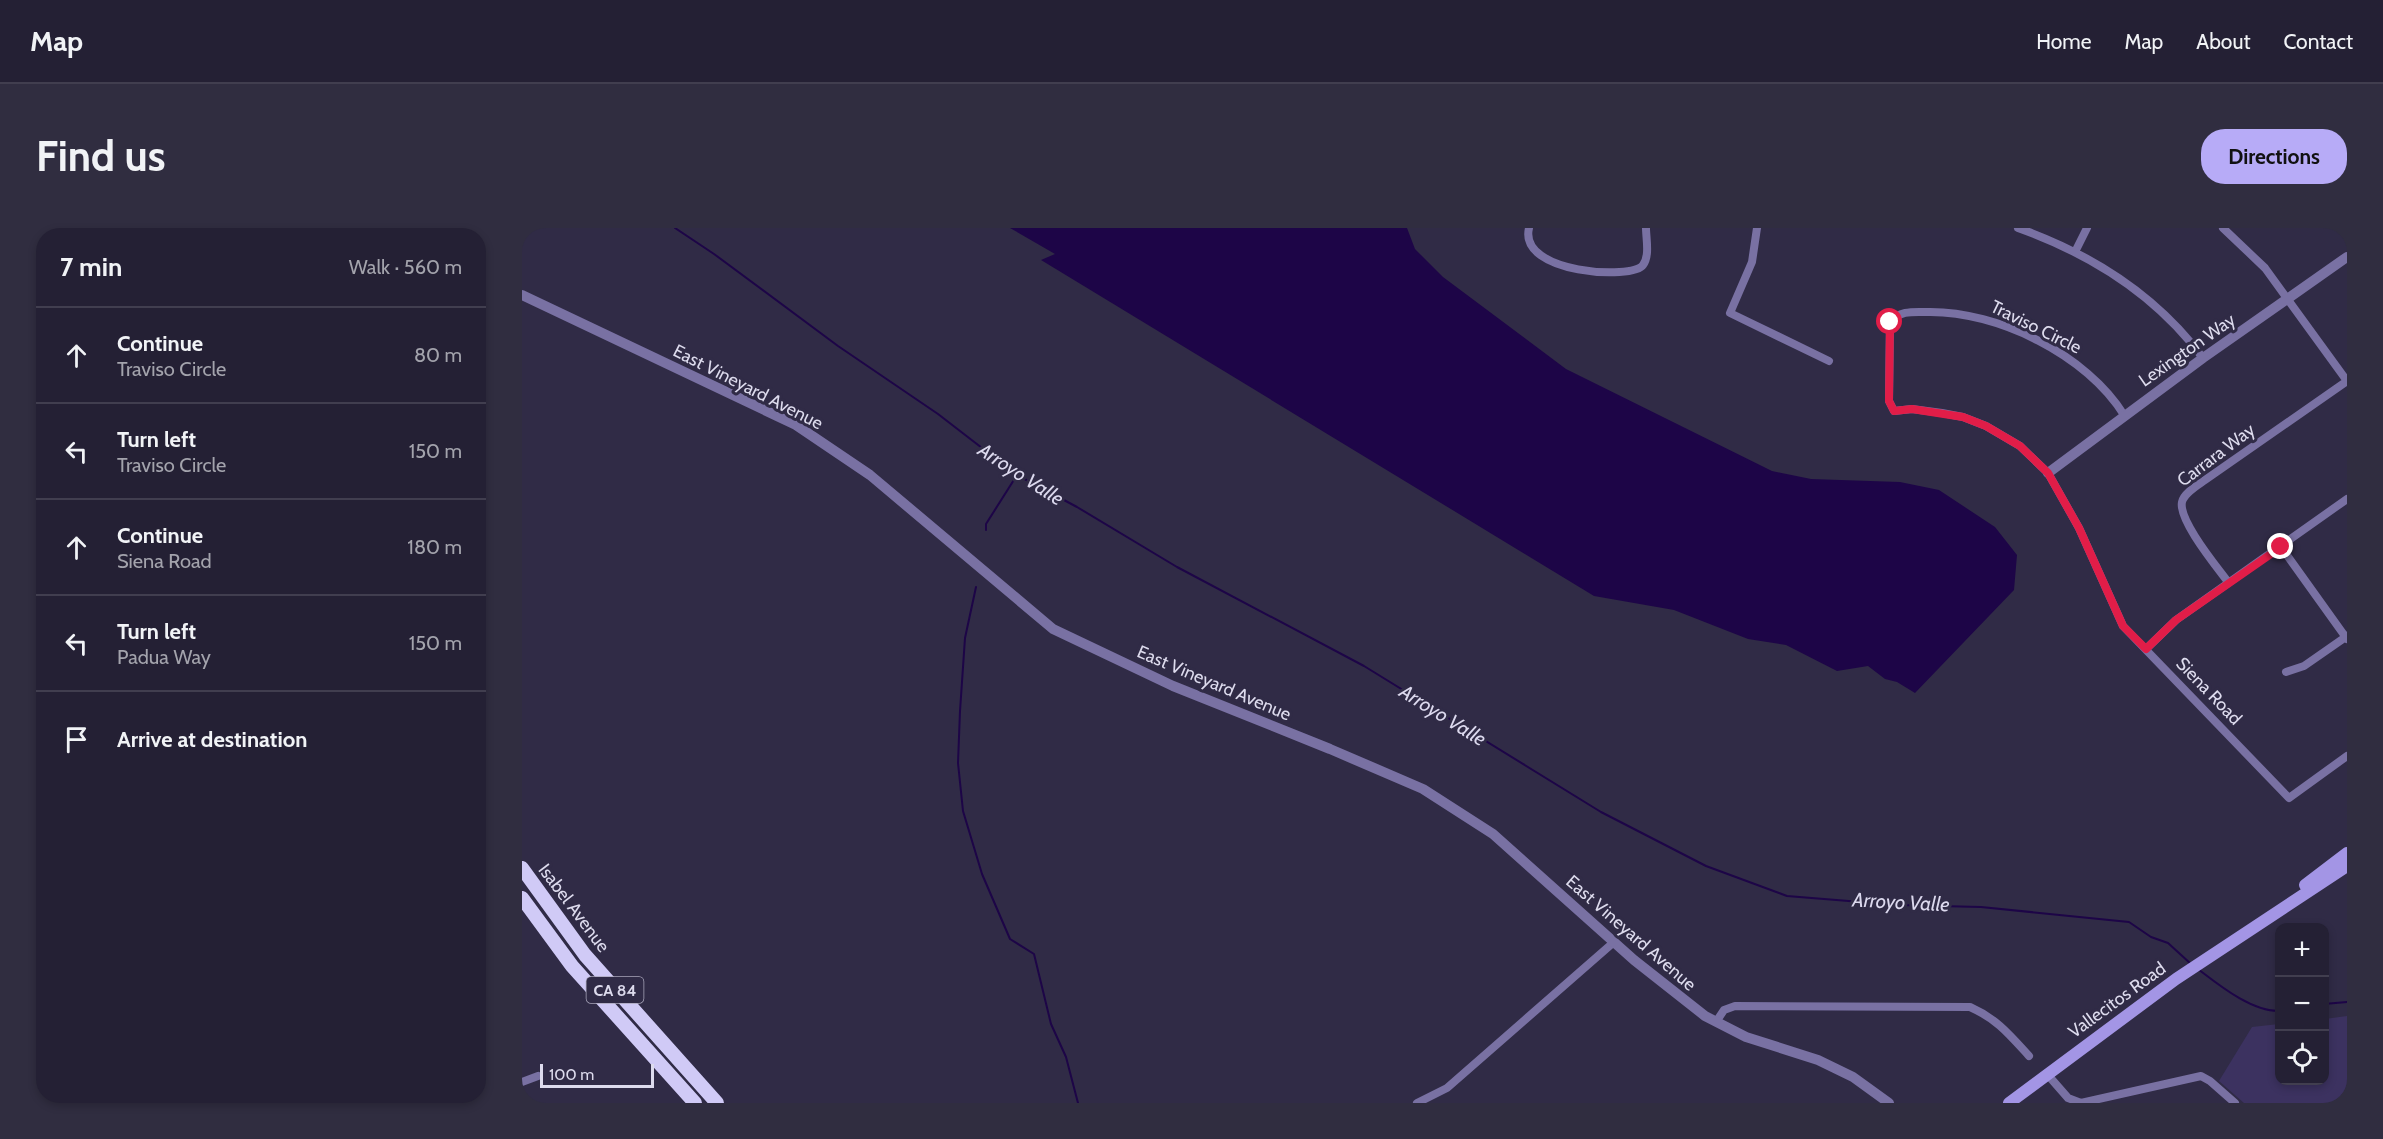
<!DOCTYPE html>
<html lang="en">
<head>
<meta charset="utf-8">
<style>
  body { margin:0; font-family:Cabin,sans-serif; background:#302d40; color:#f1f3f6 }
  .controls { position:absolute; right:18px; bottom:18px; display:grid; overflow:hidden; border-radius:12px; box-shadow:0 3px 9px #0003 }
  .controls button { width:54px; height:54px; display:grid; place-items:center; padding:0; border:0; border-bottom:2px solid #413e4f; background:#242034; color:#f1f3f6; font:30px sans-serif }
  .scale { position:absolute; left:18px; bottom:15px; width:114px; box-sizing:border-box; padding-left:6px; border:3px solid #dddbed; border-top:0; font-size:16px; line-height:21px; white-space:nowrap; color:#dddbed; -webkit-text-stroke:4px #302b46; paint-order:stroke }
  .stop { position:absolute; width:18px; height:18px; margin:-14px; border:4px solid #e11d48; border-radius:50%; background:#fff }
  .stop.end { background:#e11d48; border-color:#fff; box-shadow:0 2px 6px #0008 }
  .list { margin:0; padding:0; list-style:none }
  h2 { display:flex; justify-content:space-between; align-items:center; height:78px; margin:0; padding:0 24px; font-size:26px }
  h2 small { font-size:20px; font-weight:400; color:#a3a3ac }
  .list li { display:grid; grid-template-columns:39px 1fr auto; gap:18px; align-items:center; box-sizing:border-box; height:96px; padding:0 24px; border-top:2px solid #413e4f }
  .list b { display:block; font-size:22px; white-space:nowrap }
  .list p { margin:0; font-size:20px; white-space:nowrap; color:#a3a3ac }
  .list em { font-size:20px; font-style:normal; color:#a3a3ac }
  .icon { flex:none; width:33px; height:33px; fill:none; stroke:currentColor; stroke-width:2; stroke-linecap:round; stroke-linejoin:round }
  .map { position:relative; flex:none; width:1825px; height:875px; overflow:hidden; border-radius:24px }
  header { display:flex; align-items:center; gap:36px; box-sizing:border-box; height:84px; padding:0 30px; background:#242034; border-bottom:2px solid #413e4f }
  header strong { font-size:28px }
  nav { display:flex; gap:33px; margin-inline-start:auto; font-size:21px }
  .intro { display:flex; align-items:center; justify-content:space-between; box-sizing:border-box; height:144px; padding:0 36px }
  h1 { margin:0; font-size:42px }
  .button { padding:15px 27px; border-radius:24px; background:#b7abf7; color:#111; font-size:21px; font-weight:700 }
  main { display:flex; gap:36px; padding:0 36px }
  aside { flex:1; background:#242034; border-radius:24px; box-shadow:0 3px 9px #0003 }
  .map>svg:first-child { display:block }
  .green { fill:#3c3260 }
  .water { fill:#1d0547 }
  .lines { fill:none; stroke-linecap:round; stroke-linejoin:round }
  .stream { stroke:#1d0547; stroke-width:2 }
  .minor { stroke:#7971a3; stroke-width:8 }
  .tertiary { stroke:#7971a3; stroke-width:10 }
  .secondary { stroke:#a395e5; stroke-width:12 }
  .trunk { stroke:#d0caf6; stroke-width:14 }
  .route { stroke:#e11d48; stroke-width:8 }
  .labels { text-anchor:middle; stroke-width:6; stroke-linejoin:round; paint-order:stroke }
  .shield { fill:#302b46; stroke:#a9a6bb; stroke-width:1.5 }
  .shield-label { font-size:16px; font-weight:bold; fill:#dddbed }
  .street-label { font-size:18px; fill:#dddbed; stroke:#302b46 }
  .water-label { font-size:20px; font-style:italic; fill:#dcd9ee; stroke:#302b46 }
</style>
</head>
<body>
<header>
<strong>Map</strong>
<nav><a>Home</a><a>Map</a><a>About</a><a>Contact</a></nav>
</header>
<div class="intro"><h1>Find us</h1><a class="button">Directions</a></div>
<main>
<aside>
<h2>7 min<small>Walk · 560 m</small></h2>
<ul class="list">
<li><svg class="icon" aria-label="ahead" viewBox="0 0 24 24"><path d="M12 20V5M6 11l6-6 6 6"/></svg><div><b>Continue</b><p>Traviso Circle</p></div><em>80 m</em></li>
<li><svg class="icon" aria-label="left" viewBox="0 0 24 24"><path d="M17 20v-9H6M10 6l-5 5 5 5"/></svg><div><b>Turn left</b><p>Traviso Circle</p></div><em>150 m</em></li>
<li><svg class="icon" aria-label="ahead" viewBox="0 0 24 24"><path d="M12 20V5M6 11l6-6 6 6"/></svg><div><b>Continue</b><p>Siena Road</p></div><em>180 m</em></li>
<li><svg class="icon" aria-label="left" viewBox="0 0 24 24"><path d="M17 20v-9H6M10 6l-5 5 5 5"/></svg><div><b>Turn left</b><p>Padua Way</p></div><em>150 m</em></li>
<li><svg class="icon" aria-label="arrive" viewBox="0 0 24 24"><path d="M6 21V4h12l-3 4 3 4H6"/></svg><div><b>Arrive at destination</b></div></li>
</ul>
</aside>
<div class="map">
<svg width="1825" height="875" viewBox="0 0 1825 875">
  <rect width="100%" height="100%" fill="#302b46"/>
  <path class="green" d="M1825 788V875H1722L1697 853 1730 799 1757 796 1758 852H1802L1803 791Z"/>
  <path class="water" d="M488 0H885L893 21 921 49 1044 141 1250 243 1289 251 1378 254 1417 262 1473 299 1495 327 1492 362 1393 465 1375 454 1363 451 1346 438 1315 443 1264 417 1226 411 1152 382 1072 368 519 32 533 26Z"/>
  <g class="lines">
    <path class="stream" d="M153 0 192 26 316 118 416 186 495 247 555 279 655 339 842 438 1079 584 1184 638 1265 668 1376 677 1459 679 1607 694 1629 709 1646 715 1669 736
      M464 302V296L495 247
      M454 359 443 410 438 483 436 535 441 583 460 646 488 711 512 726 529 796 544 829 556 875
      M1676 741C1697 757 1730 784 1758 783
      M1802 776 1825 774"/>
    <path class="minor" d="M1007 0C996 46 1111 52 1121 37 1128 28 1124 10 1124 0
      M1235 0 1230 34 1208 85 1307 133
      M1496 0C1569 26 1635 68 1681 130
      M1701 0 1743 40 1825 153
      M1553 24 1565 0
      M1602 187C1565 127 1476 83 1406 84 1391 84 1379 82 1368 94L1367 173 1372 183 1390 181 1420 185 1441 189 1464 198 1498 218 1526 245 1557 300 1601 398 1767 570 1825 528
      M1759 319 1825 411
      M1706 354C1695 339 1656 292 1660 274 1662 265 1676 257 1683 252L1825 153
      M1624 421 1654 392 1825 271
      M1764 444 1782 438 1825 408
      M1194 794 1202 782 1213 778 1448 779C1475 791 1487 806 1507 828
      M1525 846 1546 870 1559 875
      M0 854 16 848
      M895 875 925 860 1092 714
      M1559 875 1679 848 1688 853 1713 875"/>
    <path class="tertiary" d="M0 67 274 197 348 247 531 401 651 458 808 521 901 561 971 606 1112 732 1183 788 1224 809 1296 832 1331 849 1367 875
      M1526 245 1681 130 1825 29"/>
    <path class="secondary" d="M1783 657 1825 625
      M1487 875 1654 751 1825 638"/>
    <path class="trunk" d="M0 640 63 727 195 875
      M0 670 50 738 173 875"/>
  </g>
  <g class="lines">
    <path class="route" d="M1368 94 1367 173 1372 183 1390 181 1441 189 1464 198 1498 218 1526 245 1557 300 1601 398 1624 421 1654 392 1759 319"/>
  </g>
  <g class="labels">
    <rect class="shield" x="64.5" y="749" width="57" height="26" rx="4.5"/>
    <g class="shield-label">
      <text x="93" y="768">CA 84</text>
    </g>
    <g class="street-label">
      <text transform="translate(1514 99) rotate(26)" y="6">Traviso Circle</text>
      <text transform="translate(1665 122) rotate(-35)" y="6">Lexington Way</text>
      <text transform="translate(226 159) rotate(27)" y="6">East Vineyard Avenue</text>
      <text transform="translate(1694 227) rotate(-37)" y="6">Carrara Way</text>
      <text transform="translate(692 455) rotate(23)" y="6">East Vineyard Avenue</text>
      <text transform="translate(1687 463) rotate(46)" y="6">Siena Road</text>
      <text transform="translate(52 680) rotate(53)" y="6">Isabel Avenue</text>
      <text transform="translate(1109 705) rotate(41)" y="6">East Vineyard Avenue</text>
      <text transform="translate(1595 772) rotate(-36)" y="6">Vallecitos Road</text>
    </g>
    <g class="water-label">
      <text transform="translate(499 246) rotate(33)" y="7">Arroyo Valle</text>
      <text transform="translate(921 487) rotate(32)" y="7">Arroyo Valle</text>
      <text transform="translate(1379 674) rotate(3)" y="7">Arroyo Valle</text>
    </g>
  </g>
</svg>
<div class="controls">
<button>+</button>
<button>−</button>
<button><svg class="icon" aria-label="locate" viewBox="0 0 24 24"><circle cx="12" cy="12" r="6"/><path d="M12 2v4M12 18v4M2 12h4M18 12h4"/></svg></button>
</div>
<div class="scale">100 m</div>
<div class="stop" style="left:1368px;top:94px"></div>
<div class="stop end" style="left:1759px;top:319px"></div>
</div>
</main>
</body>
</html>
